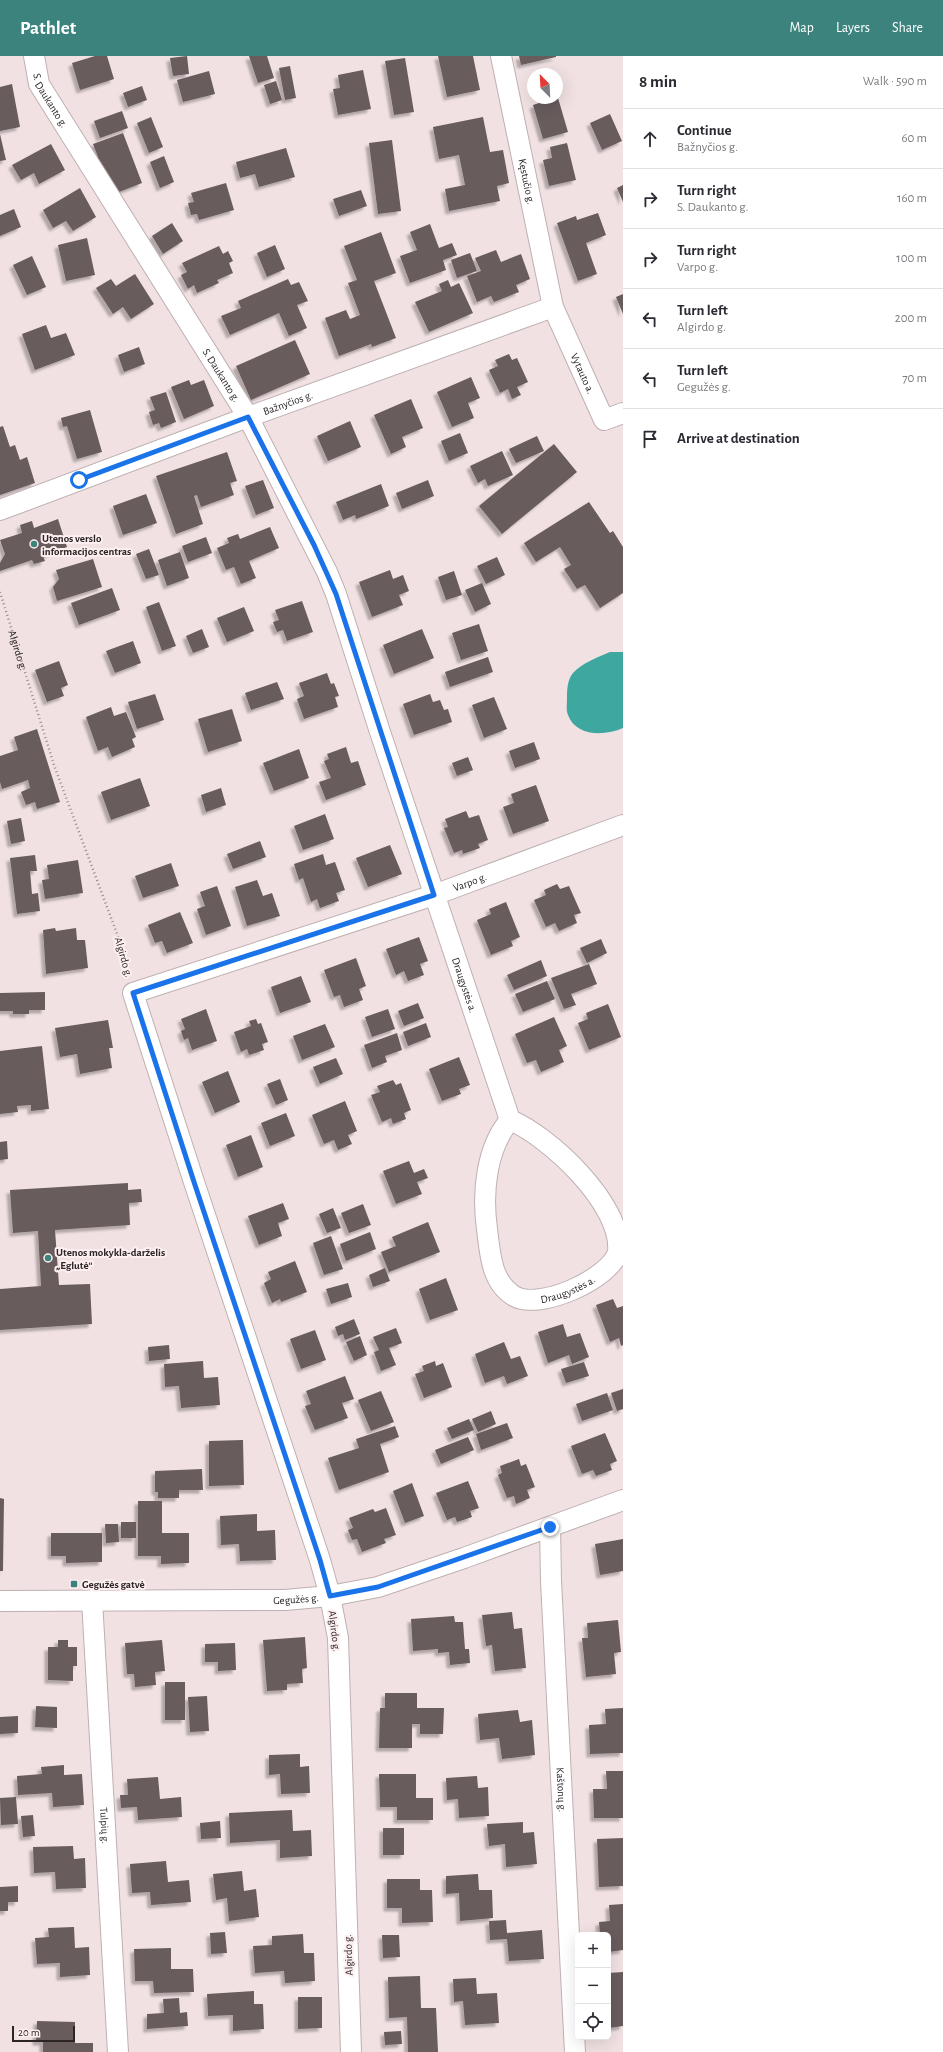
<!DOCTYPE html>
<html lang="en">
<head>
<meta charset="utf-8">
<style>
  body { margin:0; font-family:"Alegreya Sans",sans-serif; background:#f7f7f7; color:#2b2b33 }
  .controls { position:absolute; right:12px; bottom:12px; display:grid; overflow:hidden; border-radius:6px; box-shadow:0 4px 16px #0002 }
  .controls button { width:36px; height:36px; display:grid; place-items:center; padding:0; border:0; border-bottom:1px solid #e1e1e2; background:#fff; color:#2b2b33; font:20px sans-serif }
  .compass { position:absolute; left:527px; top:12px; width:36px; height:36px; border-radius:50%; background:#fff; box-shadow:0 4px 16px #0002; rotate:336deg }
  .scale { position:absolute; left:12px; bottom:10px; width:63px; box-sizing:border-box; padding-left:4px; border:2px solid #2b2526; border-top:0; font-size:11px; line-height:14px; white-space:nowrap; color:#2b2526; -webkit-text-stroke:3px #feeff0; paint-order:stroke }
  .stop { position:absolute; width:12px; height:12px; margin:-9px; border:3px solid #1a73e8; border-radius:50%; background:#fff }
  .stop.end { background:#1a73e8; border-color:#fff; box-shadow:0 1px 4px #0008 }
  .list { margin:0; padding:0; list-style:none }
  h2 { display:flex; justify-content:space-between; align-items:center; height:52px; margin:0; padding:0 16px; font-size:17px }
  h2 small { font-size:13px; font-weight:400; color:#7c7c81 }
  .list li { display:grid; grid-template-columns:26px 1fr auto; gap:12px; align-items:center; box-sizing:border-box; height:60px; padding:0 16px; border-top:1px solid #e1e1e2 }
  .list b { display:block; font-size:15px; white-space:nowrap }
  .list p { margin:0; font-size:13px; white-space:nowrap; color:#7c7c81 }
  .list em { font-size:13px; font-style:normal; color:#7c7c81 }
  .icon { flex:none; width:22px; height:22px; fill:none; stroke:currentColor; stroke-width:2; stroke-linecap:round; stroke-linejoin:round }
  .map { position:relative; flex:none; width:623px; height:1996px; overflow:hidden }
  header { display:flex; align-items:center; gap:24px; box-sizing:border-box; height:56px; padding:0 20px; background:#3c837d; color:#fff }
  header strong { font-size:19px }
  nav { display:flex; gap:22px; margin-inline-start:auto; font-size:14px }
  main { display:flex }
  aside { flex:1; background:#fff }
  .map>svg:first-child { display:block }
  .water { fill:#3ea79f }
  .building { fill:#685b5d; filter:url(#shadow) }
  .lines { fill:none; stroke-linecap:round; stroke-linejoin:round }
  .minor-casing { stroke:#bfb0b2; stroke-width:22 }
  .path { stroke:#968b8c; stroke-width:2.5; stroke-dasharray:1 3; stroke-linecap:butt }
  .minor { stroke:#fff; stroke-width:20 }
  .route { stroke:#1a73e8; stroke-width:5 }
  .poi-dot { fill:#3c837d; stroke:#feeff0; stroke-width:1.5 }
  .labels { text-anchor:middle; stroke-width:4; stroke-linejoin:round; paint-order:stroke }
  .street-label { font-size:11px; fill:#2b2526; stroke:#feeff0 }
  .poi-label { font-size:11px; font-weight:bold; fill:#2b2526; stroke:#feeff0; text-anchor:start }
</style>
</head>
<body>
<header>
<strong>Pathlet</strong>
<nav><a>Map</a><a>Layers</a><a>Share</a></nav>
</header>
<main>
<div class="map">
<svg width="623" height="1996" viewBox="0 0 623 1996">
  <defs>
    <filter id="shadow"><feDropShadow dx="-3.5" dy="3.5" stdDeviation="1" flood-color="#0004"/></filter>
  </defs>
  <rect width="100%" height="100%" fill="#f1e1e3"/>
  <path class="water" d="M610 596H623V672C605 680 576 681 568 659 566 654 567 648 567 643 567 635 567 624 573 617 582 607 598 601 610 596Z"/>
  <path class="building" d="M95 0H107L114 23 80 34 72 7Z
    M187 0 189 18 173 20 170 2Z
    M249 0H267L274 22 258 27Z
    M438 0H473L480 34 447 41Z
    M519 0H556V1L521 9Z
    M405 2 414 56 394 59 385 5Z
    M290 10 296 42 285 44 279 12Z
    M363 14 371 53 338 59 333 33 340 32 338 19Z
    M209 15 215 38 183 46 177 24Z
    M276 25 282 44 270 48 264 29Z
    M12 28 20 71 0 75V31Z
    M142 30 147 44 128 51 123 37Z
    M554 42H558L568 76 543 83 533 49Z
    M122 55 128 72 100 82 94 65Z
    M610 58 622 85 602 94 590 67Z
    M151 61 163 91 149 97 137 67Z
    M483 61 490 96 503 94 509 127 497 130 500 145 449 155 445 133 465 129 459 99 439 103 433 71Z
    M123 77 142 127 114 138 103 110 97 112 94 103 98 101 93 88Z
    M0 78 6 104 0 105Z
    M392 84 401 155 378 158 369 87Z
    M567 87 576 124 549 130 543 104 552 102 550 91Z
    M51 88 65 114 39 128 34 117 21 124 12 109Z
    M286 92 295 121 259 131 255 118 240 122 236 106Z
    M164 100 174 126 160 132 150 106Z
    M226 127 234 154 199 164 197 158 191 159 188 147 194 146 191 137Z
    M623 129V146L617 132Z
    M80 132 96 161 73 175 66 165 53 172 43 154Z
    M361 134 367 150 339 160 333 143Z
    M14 153 21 171 0 180V159Z
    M598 157 606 179 586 187 597 218 578 225 557 167 576 160 577 164Z
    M172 167 183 185 163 198 152 180Z
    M430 168 439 192 452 187 457 199 443 204 446 214 410 227 400 200 417 194 410 176Z
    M381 176 396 217 374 225 396 282 372 291 371 288 339 300 325 262 346 254 350 263 360 259 348 227 357 224 344 190Z
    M87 182 95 219 66 225 58 189Z
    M275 189 285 213 267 221 257 197Z
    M219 190 223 198 228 195 233 205 229 207 233 217 217 224 219 227 197 237 194 229 188 233 181 219 187 216 182 207Z
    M496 194 501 206 521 198 530 223 516 229 519 236 494 246 491 240 477 246 467 220 481 215 475 202Z
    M470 197 477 215 457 222 451 204Z
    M32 200 46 231 27 239 13 209Z
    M135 218 154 248 131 263 123 251 113 258 96 232 111 223 116 230Z
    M288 223 291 229 299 226 308 245 297 249 307 272 289 280 279 257 230 279 221 260 241 252 238 245Z
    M448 224 451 231 459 227 473 257 429 276 415 246 442 235 439 228Z
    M623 238V258L616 241Z
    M46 269 51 282 66 277 75 299 35 314 22 278Z
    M295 284 310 318 251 344 236 310Z
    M139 291 145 308 124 316 118 299Z
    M509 298 512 304 517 302 528 326 517 331 521 339 512 343 508 333 500 337 489 314 498 310 495 304Z
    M471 321 480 342 468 347 474 362 452 371 437 336Z
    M189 324 191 329 204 324 214 350 184 363 171 331Z
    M166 336 176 366 161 372 159 367 153 369 149 356 155 354 150 341Z
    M411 343 423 372 402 381 406 391 391 398 374 359Z
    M90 354 102 396 77 403 67 370 63 371 61 362Z
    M350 365 361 391 328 405 317 380Z
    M3 370 10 391 15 389 20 404 27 401 35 427 0 439V371Z
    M460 377 468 397 449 405 441 385Z
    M537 380 544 395 516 407 509 393Z
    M554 388 577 416 502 478 479 450Z
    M502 395 513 419 488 430 485 423 478 427 470 410Z
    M227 396 237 425 230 427 234 439 201 451 197 439 194 440 203 468 176 478 156 420Z
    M263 424 274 452 256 459 245 430Z
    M428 424 434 440 402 453 396 437Z
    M381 428 389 450 356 463 355 459 343 464 336 446Z
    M146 438 157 467 123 479 113 450Z
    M589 446 610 477 613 475 623 491V537L600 552 585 529 577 533 564 513 571 509 560 491 536 506 524 487Z
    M58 463 67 491 43 500 45 505 34 508 32 504 0 515V507L5 498 0 484 22 477 20 469 32 465 34 472Z
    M270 471 279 492 249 505 256 522 241 528 234 511 226 514 217 492 229 487 227 482 238 478 240 483Z
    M206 481 212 497 188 506 182 490Z
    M149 493 159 519 146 523 136 498Z
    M180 496 189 522 167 530 158 504Z
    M497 501 505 519 486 528 477 510Z
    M93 503 102 531 57 545 53 531 59 523 56 514Z
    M390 514 393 523 403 519 409 535 399 539 403 549 372 561 359 526Z
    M454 515 462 539 446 544 438 521Z
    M482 527 491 548 475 556 465 534Z
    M112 532 120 554 79 569 71 547Z
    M302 545 313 576 287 585 283 574 277 576 273 566 279 564 275 554Z
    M159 546 176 590 162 595 146 551Z
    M244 551 254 575 227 586 217 562Z
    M479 568 488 595 461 604 452 577Z
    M202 573 209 591 193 597 186 580Z
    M422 573 434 602 394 618 383 589Z
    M133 585 141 607 115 617 106 595Z
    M488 601 493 616 450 631 445 616Z
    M59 605 68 629 61 632 64 640 47 646 35 614Z
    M327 617 331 628 334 627 339 640 335 641 338 651 304 663 297 643 304 640 299 627Z
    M277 626 284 643 251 654 245 637Z
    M155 638 164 664 137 673 128 646Z
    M430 638 433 646 440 644 444 654 448 653 452 666 414 679 403 648Z
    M494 641 507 673 484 682 472 649Z
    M111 651 114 660 126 656 136 681 132 683 135 691 112 701 108 691 98 695 86 661Z
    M232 653 242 685 208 696 198 663Z
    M37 673 60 746 37 753 35 746 26 749 21 736 30 732 28 724 2 733 0 726V700L18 694 14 681Z
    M534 686 540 703 515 712 509 695Z
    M346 691 351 707 358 705 366 729 326 744 319 726 331 722 324 705 329 703 327 698Z
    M299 693 309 722 274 735 263 707Z
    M468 701 473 714 457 720 452 707Z
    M140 722 150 750 111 764 101 736Z
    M536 729 549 765 513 778 503 751 514 747 511 738Z
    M221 732 226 749 206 756 201 739Z
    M466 755 469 762 479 759 488 784 478 788 480 792 463 798 462 794 454 797 444 772 448 771 445 763Z
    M325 758 334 783 303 794 294 770Z
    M21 762 25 785 11 788 7 765Z
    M260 785 266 801 233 813 227 798Z
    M390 789 402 818 368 831 356 802Z
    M323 798 326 809 335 806 345 834 336 837 339 845 320 852 317 843 311 846 303 822 299 824 294 808Z
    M35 799 37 815H30L32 838 38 837 40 855 17 858 10 802Z
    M78 804 83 837 45 843 42 824 49 823 47 809Z
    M171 807 179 830 143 842 135 820Z
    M257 824 263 840 272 837 280 860 247 870 235 831Z
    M557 828 560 833 569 830 581 857 574 859 577 867 559 875 555 867 546 871 534 844 546 839 544 834Z
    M217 830 231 870 206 879 197 853 205 850 200 836Z
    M506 846 520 881 511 885 513 890 491 899 477 864 491 858 489 853Z
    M180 856 193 887 167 897 162 885 155 887 148 869Z
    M55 872 56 875 76 872 77 884H85L88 912 46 918 43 874Z
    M419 881 428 905 420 908 424 919 408 925 404 915 396 919 386 893Z
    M601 883 607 897 587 907 580 892Z
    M356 902 366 930 359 933 363 944 344 951 340 939 334 941 324 914Z
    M541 904 547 920 514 934 507 919Z
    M589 908 597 928 571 938 576 949 564 953 551 922Z
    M301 920 311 946 280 957 271 931Z
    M547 925 555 943 523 956 515 938Z
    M45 936V954H29V958H13V955H0V937Z
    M418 947 424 962 404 970 398 955Z
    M608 948 621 981 589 994 578 967 588 963 586 957Z
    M206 953 217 985 192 994 188 982 184 984 181 975 185 973 181 963Z
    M388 953 395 973 372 981 365 961Z
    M554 961 567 990 559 994 564 1006 541 1016 536 1004 527 1007 515 978Z
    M256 963 258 968 261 967 268 986 262 988 264 994 249 999 247 993 241 996 234 976 251 970 249 965Z
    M108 964 113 992H109L112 1012 80 1018 77 998 60 1001 55 972Z
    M426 967 431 981 408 990 403 976Z
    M325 968 335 991 302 1004 293 980Z
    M397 977 402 994 385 1000 387 1006 372 1012 364 989Z
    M42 990 49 1053 31 1055V1049L17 1050 18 1056 0 1058V995Z
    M459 1001 470 1029 459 1033 461 1038 442 1045 429 1013Z
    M336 1002 343 1018 320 1028 313 1011Z
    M228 1015 240 1046 215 1057 202 1026Z
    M280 1023 288 1044 276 1049 267 1028Z
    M393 1024 396 1029 401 1027 411 1054 404 1057 406 1063 393 1068 391 1062 382 1066 371 1039 380 1036 377 1030Z
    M345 1045 357 1075 348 1079 352 1088 338 1094 334 1084 324 1088 312 1059Z
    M286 1057 295 1080 270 1090 261 1067Z
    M251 1079 263 1111 238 1121 226 1089Z
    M7 1085 8 1103 0 1104V1086Z
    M409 1105 414 1117 424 1113 428 1122 417 1126 422 1138 396 1148 383 1115Z
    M128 1127V1134L141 1133 142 1146 129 1147 130 1169 55 1174 59 1229 90 1228 92 1268 0 1274V1233L41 1230 38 1175 13 1177 10 1134Z
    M283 1147 289 1163 278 1167 282 1180 259 1189 248 1160Z
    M363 1148 371 1169 349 1177 341 1157Z
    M333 1152 341 1172 327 1177 319 1158Z
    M428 1166 440 1196 389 1216 381 1196 396 1190 392 1181Z
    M370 1176 376 1193 346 1205 340 1188Z
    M331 1180 343 1213 324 1219 313 1187Z
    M295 1205 307 1236 281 1246 280 1243 272 1247 264 1227 271 1223 268 1216Z
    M385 1212 390 1225 373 1231 369 1219Z
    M446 1222 458 1254 430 1264 419 1233Z
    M348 1227 352 1241 331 1248 326 1233Z
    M613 1243 617 1252 623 1250V1289L621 1290 619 1282 610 1286 596 1249Z
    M354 1263 360 1278 345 1284 343 1278 338 1280 335 1271Z
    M563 1268 567 1281 580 1277 589 1301 572 1308 569 1299 548 1307 538 1276Z
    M396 1272 402 1287 389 1292 396 1309 381 1315 374 1296 379 1294 373 1281Z
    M315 1274 326 1304 301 1313 290 1283Z
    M360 1280 367 1299 354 1305 346 1286Z
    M504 1286 511 1303 520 1300 528 1320 507 1328 504 1320 485 1327 475 1298Z
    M169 1289 170 1303 149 1305 148 1291Z
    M203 1305 204 1322 218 1321 220 1349 181 1352 179 1330 165 1331 164 1308Z
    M435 1305 436 1310 443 1307 452 1331 424 1342 415 1318 424 1315 422 1310Z
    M584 1306 589 1320 566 1327 561 1313Z
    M345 1320 354 1343 342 1347 348 1362 315 1374 305 1350 311 1348 306 1335Z
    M623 1333V1353L617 1355 611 1337Z
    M381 1335 394 1366 371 1375 358 1344Z
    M607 1337 613 1354 582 1365 576 1348Z
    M491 1355 496 1368 478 1376 472 1363Z
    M469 1363 474 1374 452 1383 447 1372Z
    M507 1367 513 1382 481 1394 476 1378Z
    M395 1370 399 1381 380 1388 389 1416 339 1434 328 1402 359 1392 356 1383Z
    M605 1377 617 1405 610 1408 612 1414 596 1420 593 1414 582 1418 571 1390Z
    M468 1381 474 1394 441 1408 435 1394Z
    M243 1384 244 1429 209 1430V1385Z
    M519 1403 521 1410 526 1408 535 1431 527 1434 530 1442 516 1448 514 1440 507 1442 498 1419 502 1417 500 1410Z
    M202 1413 203 1434H179V1442H158V1436H155V1415Z
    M468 1425 479 1452 470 1455 472 1461 457 1466 455 1461 447 1464 436 1437Z
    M412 1427 424 1460 405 1467 393 1435Z
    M0 1442 4 1443 3 1515H0Z
    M138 1445H162V1477H189V1507L161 1508V1500H138Z
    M386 1452 396 1479 384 1483 386 1487 362 1496 357 1483 352 1484 348 1474 353 1472 349 1462 373 1453 375 1456Z
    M257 1458V1475L275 1474 276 1504 240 1505 239 1488 221 1489 220 1460Z
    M121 1466H136V1482H121Z
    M105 1468H118L119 1486 106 1487Z
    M51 1477H102V1506L66 1507V1500H51Z
    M623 1483V1515L600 1519 595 1488Z
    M512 1556 514 1573 522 1572 526 1612 495 1615 492 1589 486 1590 482 1559Z
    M454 1560 455 1566H463L465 1593H469L470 1607 450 1609 449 1596 438 1597V1593L413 1595 411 1563Z
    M618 1564 621 1596 614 1597 616 1618 586 1621 582 1582H588L587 1567Z
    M305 1581 307 1612 302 1613 303 1627 287 1628V1634L267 1635 263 1584Z
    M58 1584H68V1591H77V1610H73V1625L48 1624V1591H58Z
    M162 1584 165 1615 155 1616 156 1629 135 1631 134 1618H127L125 1587Z
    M235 1587 236 1614 218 1615V1606H205V1588Z
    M165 1626H185V1664H165Z
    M385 1637H417V1652H444L443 1678H420V1668H412V1692H379L380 1652H385Z
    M207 1640 209 1675 190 1676 188 1641Z
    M36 1650 57 1651V1672L35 1671Z
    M623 1652V1697L590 1698 589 1669 606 1668 605 1653Z
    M518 1654 520 1666 532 1664 535 1699 502 1703 499 1682 480 1684 478 1658Z
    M18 1660V1677L0 1678V1661Z
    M300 1698V1711L309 1710 310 1737 281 1738 280 1718 269 1719V1699Z
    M64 1709V1719L82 1718 84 1749 53 1751 52 1737 18 1739 17 1720 42 1718 41 1711Z
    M606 1715H623V1762H594L593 1733H607Z
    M379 1718H416V1742H433V1764H397V1751H380Z
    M477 1720 478 1732 488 1731 489 1760 459 1762 458 1743 447 1744 446 1722Z
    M158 1721 160 1743 181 1741 182 1761 138 1764 137 1751 121 1752 120 1739H128L127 1723Z
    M16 1741 18 1768 1 1769 0 1742Z
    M292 1754 293 1775 311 1774 312 1800 280 1802V1784L230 1787 229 1757Z
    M33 1759 35 1780 23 1781 21 1760Z
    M220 1765 221 1782 201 1783 200 1767Z
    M523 1766V1777L534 1776 537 1808 506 1811 505 1788 489 1790 487 1768Z
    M383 1772H404V1799H383Z
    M623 1782V1830L599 1831 597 1783Z
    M73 1790 74 1803 85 1802 86 1832 56 1833 55 1816 34 1817 33 1791Z
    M166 1805 168 1826 189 1824 191 1846 151 1849 150 1836 132 1837 130 1808Z
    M242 1815 244 1835 256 1833 259 1861 229 1865 227 1842 216 1844 213 1818Z
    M478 1818 479 1834H492L493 1862 460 1865 459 1837 446 1838V1820Z
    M387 1823H420V1834H432L433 1866 402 1867V1852H387Z
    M18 1830V1846H8V1855H0V1831Z
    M623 1848V1894L608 1896V1879H600L599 1866 610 1865 609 1849Z
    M506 1864 507 1877 542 1874 544 1903 509 1905 507 1883 490 1884 489 1865Z
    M74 1871 75 1892 89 1891 90 1919 60 1921V1907L37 1908 35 1882 49 1881 48 1872Z
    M225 1876 227 1897 211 1898 210 1877Z
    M303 1878 304 1897H314L315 1925 285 1927 284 1915 255 1917 253 1890 272 1889V1880Z
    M382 1879H399L400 1901 383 1902Z
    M171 1892V1913H193L194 1936 154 1937 153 1925H135L134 1893Z
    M623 1916V1970L608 1972V1917Z
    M420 1920 421 1952H436L438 1996H408L407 1961 389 1962 388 1921Z
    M476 1922 477 1938 497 1937 499 1967 465 1969 463 1945 454 1946 453 1923Z
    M254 1935V1948H263L264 1973 233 1975V1959L208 1960 207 1938Z
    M298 1941H322V1972L298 1973Z
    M179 1942 180 1957 187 1956 188 1970 147 1973V1958L164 1957 163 1943Z
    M37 1965 75 1966V1987H93V1996H43V1986H36Z
    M401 1975 402 1988 385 1989 384 1976Z"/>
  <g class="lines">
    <g class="minor-casing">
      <g id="minor">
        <path id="s2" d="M34 0 39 28 248 361 327 516 336 538 380 676 510 1064C486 1092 482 1137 487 1173 490 1197 491 1226 514 1240 539 1255 610 1223 618 1196 623 1149 549 1080 510 1064"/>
        <path id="s3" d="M501 0 553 251 604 364 623 357"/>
        <path id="s4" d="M0 454 248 361 553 251"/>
        <path id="s5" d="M550 1471 551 1525 575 1996"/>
        <path id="s6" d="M92 1544 118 1996"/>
        <path id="s7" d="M0 1545 285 1544 330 1540 378 1531 464 1502 623 1444"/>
        <path id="s8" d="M351 1996 338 1582 330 1540 320 1504 194 1126 133 937 434 839 623 769"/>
      </g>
    </g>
    <path class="path" id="s1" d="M0 536 54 709 126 902 129 917"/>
    <use href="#minor" class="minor"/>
  </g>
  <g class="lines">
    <path class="route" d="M79 424 248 361 314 489 336 538 434 839 133 937 194 1126 320 1504 330 1540 378 1531 550 1471"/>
  </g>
  <g class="poi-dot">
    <circle cx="34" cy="488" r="4"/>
    <circle cx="48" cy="1202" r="4"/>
    <rect x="70" y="1524" width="8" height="8" rx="2"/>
  </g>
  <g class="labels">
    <g class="street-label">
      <text dy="4" stroke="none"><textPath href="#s2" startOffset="48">S. Daukanto g.</textPath></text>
      <text dy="4" stroke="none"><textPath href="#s3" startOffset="128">Kęstučio g.</textPath></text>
      <text dy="4" stroke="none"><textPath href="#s3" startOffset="329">Vytauto a.</textPath></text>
      <text dy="4" stroke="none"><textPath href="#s2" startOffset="372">S. Daukanto g.</textPath></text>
      <text dy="4" stroke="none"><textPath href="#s4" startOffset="307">Bažnyčios g.</textPath></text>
      <text dy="4" stroke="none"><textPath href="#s1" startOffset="61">Algirdo g.</textPath></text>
      <text dy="4" stroke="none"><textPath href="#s8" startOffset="1446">Varpo g.</textPath></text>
      <text transform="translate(124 901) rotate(74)" y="4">Algirdo g.</text>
      <text dy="4" stroke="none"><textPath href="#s2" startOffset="1031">Draugystės a.</textPath></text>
      <text dy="4" stroke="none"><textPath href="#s2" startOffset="1419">Draugystės a.</textPath></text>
      <text dy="4" stroke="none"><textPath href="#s7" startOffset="296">Gegužės g.</textPath></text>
      <text transform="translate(335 1575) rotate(83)" y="4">Algirdo g.</text>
      <text dy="4" stroke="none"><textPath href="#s5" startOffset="263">Kaštonų g.</textPath></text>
      <text dy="4" stroke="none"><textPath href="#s6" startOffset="226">Tulpių g.</textPath></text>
      <text transform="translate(348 1899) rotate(-92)" y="4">Algirdo g.</text>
    </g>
    <g class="poi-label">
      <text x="42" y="486">Utenos verslo<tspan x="42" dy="13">informacijos centras</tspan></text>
      <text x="56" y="1200">Utenos mokykla-darželis<tspan x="56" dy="13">„Eglutė“</tspan></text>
      <text x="82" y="1532">Gegužės gatvė</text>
    </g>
  </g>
</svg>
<div class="controls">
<button>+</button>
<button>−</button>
<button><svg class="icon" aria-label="locate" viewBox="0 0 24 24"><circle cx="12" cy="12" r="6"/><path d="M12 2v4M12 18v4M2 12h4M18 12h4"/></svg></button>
</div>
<svg class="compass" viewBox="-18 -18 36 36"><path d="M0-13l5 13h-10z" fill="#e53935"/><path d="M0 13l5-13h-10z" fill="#7c7c81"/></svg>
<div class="scale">20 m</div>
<div class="stop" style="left:79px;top:424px"></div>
<div class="stop end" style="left:550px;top:1471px"></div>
</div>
<aside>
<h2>8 min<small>Walk · 590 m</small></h2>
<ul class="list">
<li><svg class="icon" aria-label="ahead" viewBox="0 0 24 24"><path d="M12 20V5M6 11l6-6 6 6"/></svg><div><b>Continue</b><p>Bažnyčios g.</p></div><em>60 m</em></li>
<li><svg class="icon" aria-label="right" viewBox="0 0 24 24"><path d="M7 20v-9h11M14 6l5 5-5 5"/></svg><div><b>Turn right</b><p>S. Daukanto g.</p></div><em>160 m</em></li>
<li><svg class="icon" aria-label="right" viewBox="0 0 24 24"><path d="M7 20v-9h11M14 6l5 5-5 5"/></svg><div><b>Turn right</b><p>Varpo g.</p></div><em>100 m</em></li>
<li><svg class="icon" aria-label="left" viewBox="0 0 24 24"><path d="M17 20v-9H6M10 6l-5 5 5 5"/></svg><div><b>Turn left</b><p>Algirdo g.</p></div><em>200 m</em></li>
<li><svg class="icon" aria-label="left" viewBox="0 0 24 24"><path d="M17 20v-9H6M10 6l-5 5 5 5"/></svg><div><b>Turn left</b><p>Gegužės g.</p></div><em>70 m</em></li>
<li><svg class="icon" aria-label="arrive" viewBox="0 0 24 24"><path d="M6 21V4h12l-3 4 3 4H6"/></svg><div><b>Arrive at destination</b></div></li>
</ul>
</aside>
</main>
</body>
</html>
